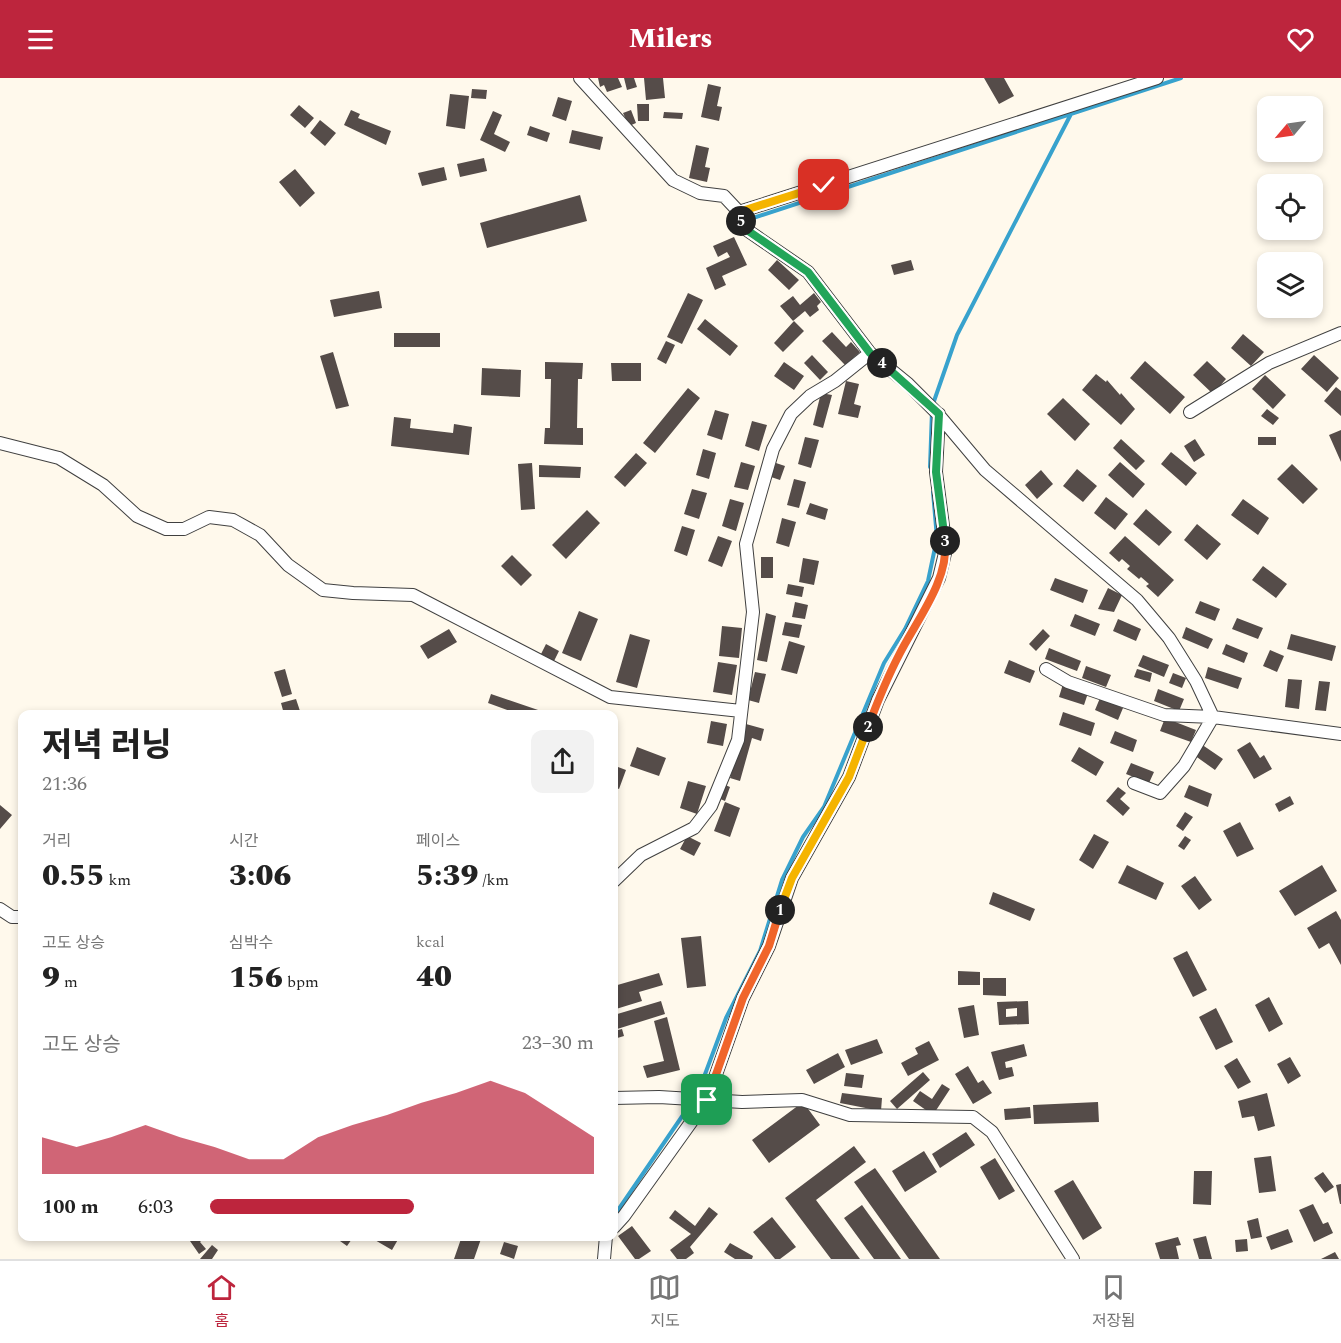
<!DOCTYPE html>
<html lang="ko">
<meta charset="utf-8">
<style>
body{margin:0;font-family:Spectral,"Noto Sans KR",serif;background:#f2f2f2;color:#222;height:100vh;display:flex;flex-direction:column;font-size:22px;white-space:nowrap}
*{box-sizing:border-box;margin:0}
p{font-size:20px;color:#767676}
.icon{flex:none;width:33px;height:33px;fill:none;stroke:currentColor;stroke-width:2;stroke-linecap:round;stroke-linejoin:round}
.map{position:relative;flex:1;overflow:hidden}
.sheet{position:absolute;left:18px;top:632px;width:600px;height:531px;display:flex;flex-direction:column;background:#fff;border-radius:12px;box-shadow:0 3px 9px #0003}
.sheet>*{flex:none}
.needle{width:39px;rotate:241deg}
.tools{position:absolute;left:1257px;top:18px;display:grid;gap:12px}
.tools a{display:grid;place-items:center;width:66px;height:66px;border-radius:12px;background:#fff;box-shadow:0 3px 9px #0003;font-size:30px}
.pin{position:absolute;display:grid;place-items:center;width:51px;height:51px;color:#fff;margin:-26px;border-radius:12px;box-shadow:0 3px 9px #0006}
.km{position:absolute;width:30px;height:30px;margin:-15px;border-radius:50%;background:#222;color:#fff;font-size:16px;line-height:30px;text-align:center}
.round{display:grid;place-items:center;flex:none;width:63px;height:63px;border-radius:12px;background:#f2f2f2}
.head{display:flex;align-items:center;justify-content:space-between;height:102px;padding:0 24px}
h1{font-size:33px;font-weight:800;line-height:45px}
.stats{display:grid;grid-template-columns:repeat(3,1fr);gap:9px;height:102px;padding:6px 24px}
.stats div{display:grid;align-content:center}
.stats b{font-size:30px;font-weight:800}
.stats small{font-size:16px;font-weight:400}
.stats p{font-size:16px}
.chart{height:168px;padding:12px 24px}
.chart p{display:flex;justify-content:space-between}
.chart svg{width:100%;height:108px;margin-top:6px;fill:#bd253d;opacity:.7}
ul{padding:0 24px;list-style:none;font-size:20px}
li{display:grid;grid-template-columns:96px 72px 1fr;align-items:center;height:45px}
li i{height:15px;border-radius:8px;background:#bd253d}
header{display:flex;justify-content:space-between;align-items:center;height:78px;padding:0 24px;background:#bd253d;color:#fff;font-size:27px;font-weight:800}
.tab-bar{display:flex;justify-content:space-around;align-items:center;height:84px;border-top:2px solid #e0e0e0;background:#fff;font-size:16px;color:#767676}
.tab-bar a{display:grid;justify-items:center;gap:3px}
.tab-bar .current{color:#bd253d}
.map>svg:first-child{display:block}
</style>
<header><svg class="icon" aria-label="menu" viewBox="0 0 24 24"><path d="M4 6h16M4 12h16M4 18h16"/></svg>Milers<svg class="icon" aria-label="heart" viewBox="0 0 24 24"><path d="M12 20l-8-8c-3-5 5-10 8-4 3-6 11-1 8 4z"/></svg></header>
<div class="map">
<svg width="1341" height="1181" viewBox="0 0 1341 1181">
<rect width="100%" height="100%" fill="#fff9ec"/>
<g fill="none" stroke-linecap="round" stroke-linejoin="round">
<path stroke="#38a2cd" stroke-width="4" d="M750,141l431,-141
M933,326l24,-69 114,-221
M930,389l2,-56
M614,1138l84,-123 28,-75 34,-67 22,-71 21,-43 21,-30 60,-144 21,-34 23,-48 9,-43 -4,-46"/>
</g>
<path fill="#554c49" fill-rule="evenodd" d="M598,0h20l4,9 -15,5 -3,-7 -4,2z
M624,0h10l3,9 -10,3z
M644,0h19l2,20 -19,2z
M984,0h20l10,18 -15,8z
M708,6l13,3 -4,19 5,1 -3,14 -18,-4z
M472,11l15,1 -1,9 -15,-1z
M450,16l19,2 -4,33 -19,-3z
M558,19l14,4 -6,20 -14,-5z
M637,26h12v17h-11z
M299,27l15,13 -9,10 -15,-13z
M351,32l9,4 -2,4 33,13 -5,14 -42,-20z
M631,32l5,13 -7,3 -6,-13z
M493,33l9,4 -8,19 16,8 -5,10 -25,-12z
M664,34l19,1 -1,6 -19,-1z
M320,42l16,13 -11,13 -15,-13z
M530,48l20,7 -3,9 -20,-7z
M572,52l31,7 -3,13 -31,-7z
M696,67l13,3 -4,19 5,1 -3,14 -18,-4z
M484,80l3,13 -27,6 -3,-13z
M444,89l3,13 -25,6 -4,-13z
M295,91l20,24 -15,14 -21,-25z
M580,117l7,26 -100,27 -7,-25z
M734,159l13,28 -25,11 4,9 -11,5 -9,-22 24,-11 -3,-5 -9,5 -5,-11z
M777,182l22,20 -10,10 -21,-20z
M911,182l3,10 -20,5 -3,-10z
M379,213l3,17 -48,9 -4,-17z
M688,215l15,7 -21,44 -15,-7z
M814,215l7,9 -4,4 2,4 -9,7 -5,-6 -12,10 -13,-15 13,-10 7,9z
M705,241l33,27 -8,10 -33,-27z
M794,243l10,10 -21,21 -9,-9z
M832,254l14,15 5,-5 9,10 -15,13 -23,-24z
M394,255h46v14h-46z
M1243,256l21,18 -13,14 -20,-18z
M666,263l9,4 -9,19 -9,-5z
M333,274l16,54 -13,3 -16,-53z
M812,277l16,17 -8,8 -16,-17z
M1314,277l25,23 -12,14 -26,-23z
M1145,283l40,36 -15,17 -40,-36z
M1207,283l19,18 -13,15 -20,-19z
M545,284l38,1 -1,16h-4l-1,49h6v17l-39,-1 1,-16h5l1,-49h-6z
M784,284l20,14 -10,14 -20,-14z
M611,285h30v18h-29z
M482,290l39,2 -1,27 -39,-2z
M1096,296l10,8 1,-2 13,15 1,-2 14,16 -14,16 -39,-35z
M1265,297l21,20 -13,14 -21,-20z
M846,303l13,3 -5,20 7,2 -3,12 -20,-4z
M1336,309l5,4v25l-17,-15z
M688,310l12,10 -45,55 -12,-10z
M821,315l11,2 -9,33 -10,-3z
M1063,320l27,26 -15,17 -28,-27z
M1267,331l12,9 -6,7 -12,-9z
M715,332l14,4 -7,26 -15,-5z
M394,339l17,2 -1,9 43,5 1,-9 18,3 -3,28 -78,-9z
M752,343l15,4 -8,26 -14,-5z
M1341,352v32l-12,-27z
M805,359l14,3 -8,28 -13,-4z
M1258,359h18v8h-18z
M1121,361l24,22 -9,9 -23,-22z
M1195,361l10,16 -11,7 -10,-16z
M703,371l13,4 -7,26 -13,-4z
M1171,374l26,21 -11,13 -25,-22z
M636,375l11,10 -22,24 -11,-10z
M741,384l14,4 -7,24 -14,-3z
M1120,384l25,22 -12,14 -25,-23z
M532,385l3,46 -14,1 -3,-46z
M776,385l9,3 -5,14 -9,-3z
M1292,386l26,25 -15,15 -26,-25z
M539,387l42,2 -1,11 -41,-1z
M1077,391l20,17 -14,16 -20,-16z
M1041,392l12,14 -16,15 -12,-14z
M794,401l12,3 -7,26 -12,-3z
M692,411l15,4 -8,26 -15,-5z
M1106,419l22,17 -13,16 -21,-17z
M730,421l14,4 -8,28 -14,-5z
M1243,421l26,19 -11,17 -27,-20z
M810,425l18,6 -3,11 -19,-6z
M1146,431l26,23 -13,14 -26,-22z
M587,432l13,13 -34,36 -14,-14z
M782,440l14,4 -7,25 -13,-4z
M1197,446l24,20 -14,16 -23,-20z
M682,448l13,4 -8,26 -13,-5z
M718,458l14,5 -10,26 -14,-6z
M1125,458l49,44 -16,17 -12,-11 3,-2 -8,-7 -2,2 -12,-10 3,-3 -8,-7 -3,3 -10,-9z
M512,477l20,20 -11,11 -20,-20z
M761,479h12v21h-12z
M803,480l16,3 -5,24 -15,-3z
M1263,488l24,18 -11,14 -24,-18z
M1055,500l33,12 -5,13 -33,-13z
M788,506l16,3 -2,10 -16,-3z
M1108,510l14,7 -8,17 -16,-3z
M1200,523l20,8 -5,12 -20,-8z
M795,524l13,3 -3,14 -13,-2z
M579,533l19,8 -17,42 -19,-8z
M766,535l10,3 -9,46 -10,-2z
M1075,536l25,10 -5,12 -25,-10z
M1237,540l26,10 -5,11 -26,-10z
M1118,541l23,10 -5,12 -23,-10z
M785,544l17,3 -3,13 -17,-3z
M722,548l20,2 -3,30 -20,-2z
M1186,549l27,12 -5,10 -26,-11z
M449,551l8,13 -29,17 -8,-13z
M1043,551l7,7 -14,15 -7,-7z
M630,556l20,6 -13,48 -21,-6z
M1291,556l45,12 -4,15 -45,-12z
M789,563l16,5 -8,28 -16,-4z
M546,566l13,7 -5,10 -13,-7z
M1226,566l22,9 -4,10 -22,-9z
M1049,570l32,13 -4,10 -32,-12z
M1270,572l14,6 -7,16 -14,-6z
M1143,577l26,10 -5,12 -26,-11z
M1009,582l26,11 -5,12 -26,-10z
M718,584l19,3 -5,30 -19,-3z
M1086,588l25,9 -5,12 -24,-9z
M1208,589l34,11 -4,11 -33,-11z
M285,591l7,25 -10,3 -8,-25z
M1137,591l15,4 -2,9 -16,-5z
M755,594l11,2 -7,29 -11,-3z
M1173,595l13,5 -4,10 -13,-5z
M1288,601l14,1 -3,29 -14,-2z
M1319,603l11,1 -4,29 -11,-1z
M1063,606l25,9 -4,12 -25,-8z
M1158,611l26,10 -5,12 -25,-10z
M491,616l50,17 -1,3h-22l-30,-11z
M1100,620l23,10 -5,12 -23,-10z
M296,621l5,15h-17l-3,-11z
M1063,634l32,11 -4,13 -32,-11z
M1165,640l31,12 -5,12 -31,-11z
M711,643l16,3 -4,22 -16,-3z
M746,646l18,5 -3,12 -9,-3 -12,43 -10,-3z
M1115,653l22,9 -4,12 -23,-9z
M1250,664l10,16 4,-3 8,14 -18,10 -17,-29z
M1201,666l22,15 -8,11 -21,-15z
M637,669l29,11 -7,18 -29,-10z
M1079,669l25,15 -8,14 -25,-15z
M1131,685l23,9 -5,11 -23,-9z
M618,689l8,3 -7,19 -5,-2z
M688,703l18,5 -9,28 -17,-6z
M723,706l7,3 -5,14 -7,-3z
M1189,707l23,9 -4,13 -24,-10z
M1118,709l8,6 -6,6 10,9 -7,8 -17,-15z
M1290,718l4,8 -15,8 -4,-8z
M725,724l15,6 -10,29 -16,-6z
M0,727l12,10 -12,14z
M1185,734l8,5 -10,14 -7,-5z
M1240,744l14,27 -17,8 -14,-26z
M1094,756l15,8 -16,27 -14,-9z
M687,758l14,7 -7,13 -14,-7z
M1185,758l6,4 -7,10 -6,-4z
M1127,787l37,18 -8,17 -38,-17z
M1322,787l15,26 -42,25 -16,-25z
M1195,798l17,24 -13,10 -18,-24z
M993,814l42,17 -5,12 -41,-17z
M1336,833l5,9v45l-12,-22 -10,6 -12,-21z
M701,858l5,50 -19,2 -6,-50z
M1187,873l20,39 -14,7 -20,-39z
M958,893l22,1v13h-22z
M659,895l4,12 -24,7 3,9 -26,8 -2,-23z
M983,900h23v18l-23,-1z
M1269,919l14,27 -14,8 -14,-27z
M661,923l4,13 -51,16v-15z
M1028,923l1,23 -30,1 -2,-23zM1017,930v8l-11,1v-8z
M974,927l5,30 -15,3 -6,-30z
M1216,930l17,34 -17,8 -17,-33z
M667,939l13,53 -33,8 -4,-12 21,-5 -10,-40z
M622,951l2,7 -10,3v-8z
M877,961l6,14 -32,12 -6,-15z
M929,963l10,19 -31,16 -7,-13 17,-9 -3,-6z
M1024,966l3,12 -22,6 1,6 6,-1 2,9 -15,4 -8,-28z
M838,975l7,14 -31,17 -8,-14z
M1290,979l11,19 -13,8 -11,-20z
M1237,980l14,24 -13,7 -14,-23z
M968,988l10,17 5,-3 9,13 -19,11 -18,-30z
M923,994l7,8 -33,29 -7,-8z
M846,995l18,2 -2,13 -18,-2z
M942,1006l8,5 -17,26 -20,-14 7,-10 12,8z
M842,1015l40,5 -1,13 -41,-8z
M1267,1015l8,33 -17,5 -4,-15 -12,2 -4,-17z
M803,1024l17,23 -51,38 -17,-23z
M1098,1024l1,20 -65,2 -1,-19z
M1030,1029l1,11 -26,2 -1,-11z
M966,1054l9,13 -35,23 -8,-14z
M854,1068l12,16 -50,38 44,59h-29l-46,-61z
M924,1073l13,21 -32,20 -13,-21z
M1271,1078l5,35 -17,2 -5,-35z
M995,1080l20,33 -16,9 -19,-33z
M875,1090l65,91h-31l-55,-77z
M1194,1093h18l-1,34 -18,-1z
M1323,1094l11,15 -9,6 -11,-15z
M1073,1102l29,48 -19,12 -29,-49z
M1341,1106v20h-1l-4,-19z
M1313,1126l10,20 5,-2 5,11 -19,9 -15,-32z
M862,1127l39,54h-27l-30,-41z
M709,1129l9,7 -28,33 4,6 -8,6h-9l-7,-9 21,-16 -22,-16 6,-8 20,16z
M772,1139l24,30 -16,12h-5l-22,-27z
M1258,1140l4,19 -11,2 -4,-18z
M632,1148l19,25 -12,8h-4l-17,-23z
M1288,1151l5,13 -22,8 -5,-13z
M195,1158l9,2 -4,4 6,7 -7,5 -9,-13z
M333,1158h21l-7,10z
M368,1158h32l-8,14z
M462,1158h20l-8,23h-20z
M1206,1158l6,23h-13l-6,-20z
M1178,1159l3,8 -5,1 3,13h-19l-5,-16z
M1247,1161l1,12 -12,1 -1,-12z
M504,1164l14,4 -4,13 -14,-5z
M730,1165l23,13 -1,3h-17l-11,-7z
M212,1167l6,5 -6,9h-12z
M1335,1174l4,7h-18z"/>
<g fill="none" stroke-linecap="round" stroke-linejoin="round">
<g stroke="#404040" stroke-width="14">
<path id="minor" d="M580,0l93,102 27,13 24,3 15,16 5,16 64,44 62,81 38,31 29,29 48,57 152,130 32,38 27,43 17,36 128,17
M739,134l418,-134
M1190,334l79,-49 72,-30
M0,365l59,15 44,27 34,31 29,13h18l25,-12 24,3 27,15 28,30 35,25 30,3 60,2 197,102 131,14
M1046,591l22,13 96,33 49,2 -29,49 -24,27 -26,-10
M614,803l27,-26 53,-27 17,-22 27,-66 15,-128 -7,-68 27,-95 18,-35 19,-18 25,-15 35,-28
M0,831l12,8h10
M614,1020l45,-1 83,5 60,-2 48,15 123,2 19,15 81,127
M614,1149l10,-11 83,-116 36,-102 26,-52 23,-68 57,-101 29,-77 61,-122 7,-29 -10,-77 3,-58
M604,1181l2,-23"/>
</g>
<use href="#minor" stroke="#fff" stroke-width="12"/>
</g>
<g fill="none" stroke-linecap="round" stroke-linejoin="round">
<g stroke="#fff" stroke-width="12">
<path id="split-1" d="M707,1022l36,-102 26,-52 11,-36"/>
</g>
<g stroke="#fff" stroke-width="12">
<path id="split-2" d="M780,832l12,-32 57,-101 19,-50"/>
</g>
<g stroke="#fff" stroke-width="12">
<path id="split-3" d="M868,649c9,-24 19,-49 31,-72 17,-34 50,-74 46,-114"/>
</g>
<g stroke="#fff" stroke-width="12">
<path id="split-4" d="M882,285l57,51 -3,58 9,69"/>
</g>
<g stroke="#fff" stroke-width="12">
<path id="split-5" d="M741,143l3,7 64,44 62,81 12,10"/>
</g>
<g stroke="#fff" stroke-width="12">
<path id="split-6" d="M741,143l-2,-9 85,-27"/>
</g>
<use href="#split-1" stroke="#f0652b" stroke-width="8"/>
<use href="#split-2" stroke="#f5b400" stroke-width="8"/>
<use href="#split-3" stroke="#f0652b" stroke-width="8"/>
<use href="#split-4" stroke="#22a559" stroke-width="8"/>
<use href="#split-5" stroke="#22a559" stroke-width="8"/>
<use href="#split-6" stroke="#f5b400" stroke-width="8"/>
</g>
</svg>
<div class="tools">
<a><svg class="needle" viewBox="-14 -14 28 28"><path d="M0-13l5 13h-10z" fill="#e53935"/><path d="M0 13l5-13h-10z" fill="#767676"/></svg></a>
<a><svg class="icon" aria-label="locate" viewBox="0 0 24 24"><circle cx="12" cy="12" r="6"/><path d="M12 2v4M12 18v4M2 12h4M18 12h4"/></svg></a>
<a><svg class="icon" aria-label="layers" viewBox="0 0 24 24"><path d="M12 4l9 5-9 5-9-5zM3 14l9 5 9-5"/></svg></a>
</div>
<div class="pin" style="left:707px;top:1022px;background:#1e9e55"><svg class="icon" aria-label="arrive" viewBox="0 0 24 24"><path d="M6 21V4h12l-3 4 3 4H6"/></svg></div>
<div class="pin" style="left:824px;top:107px;background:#d93025"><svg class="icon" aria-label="check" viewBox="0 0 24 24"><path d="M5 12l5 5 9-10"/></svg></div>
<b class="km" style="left:780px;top:832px">1</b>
<b class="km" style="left:868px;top:649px">2</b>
<b class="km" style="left:945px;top:463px">3</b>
<b class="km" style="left:882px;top:285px">4</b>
<b class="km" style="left:741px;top:143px">5</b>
<section class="sheet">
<div class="head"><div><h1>저녁 러닝</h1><p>21:36</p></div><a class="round"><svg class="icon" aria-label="share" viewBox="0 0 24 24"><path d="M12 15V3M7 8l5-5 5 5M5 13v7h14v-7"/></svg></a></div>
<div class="stats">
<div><p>거리</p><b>0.55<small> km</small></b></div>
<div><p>시간</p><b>3:06</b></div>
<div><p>페이스</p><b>5:39<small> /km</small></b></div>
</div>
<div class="stats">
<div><p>고도 상승</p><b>9<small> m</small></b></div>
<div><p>심박수</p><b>156<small> bpm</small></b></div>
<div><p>kcal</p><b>40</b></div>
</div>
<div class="chart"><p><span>고도 상승</span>23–30 m</p>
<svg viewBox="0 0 160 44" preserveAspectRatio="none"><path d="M0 44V29L10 33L20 29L30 24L40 29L50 33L60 38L70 38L80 29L90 24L100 20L110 15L120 11L130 6L140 11L150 20L160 29V44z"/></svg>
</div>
<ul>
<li><b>100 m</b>6:03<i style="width:53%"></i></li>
</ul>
</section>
</div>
<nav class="tab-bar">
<a class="current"><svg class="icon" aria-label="home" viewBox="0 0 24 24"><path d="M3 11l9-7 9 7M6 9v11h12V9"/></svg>홈</a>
<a><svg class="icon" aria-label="map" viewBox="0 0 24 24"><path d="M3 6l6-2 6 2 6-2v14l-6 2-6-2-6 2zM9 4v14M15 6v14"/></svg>지도</a>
<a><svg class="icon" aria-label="saved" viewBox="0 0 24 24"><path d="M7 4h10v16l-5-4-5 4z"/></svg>저장됨</a>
</nav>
